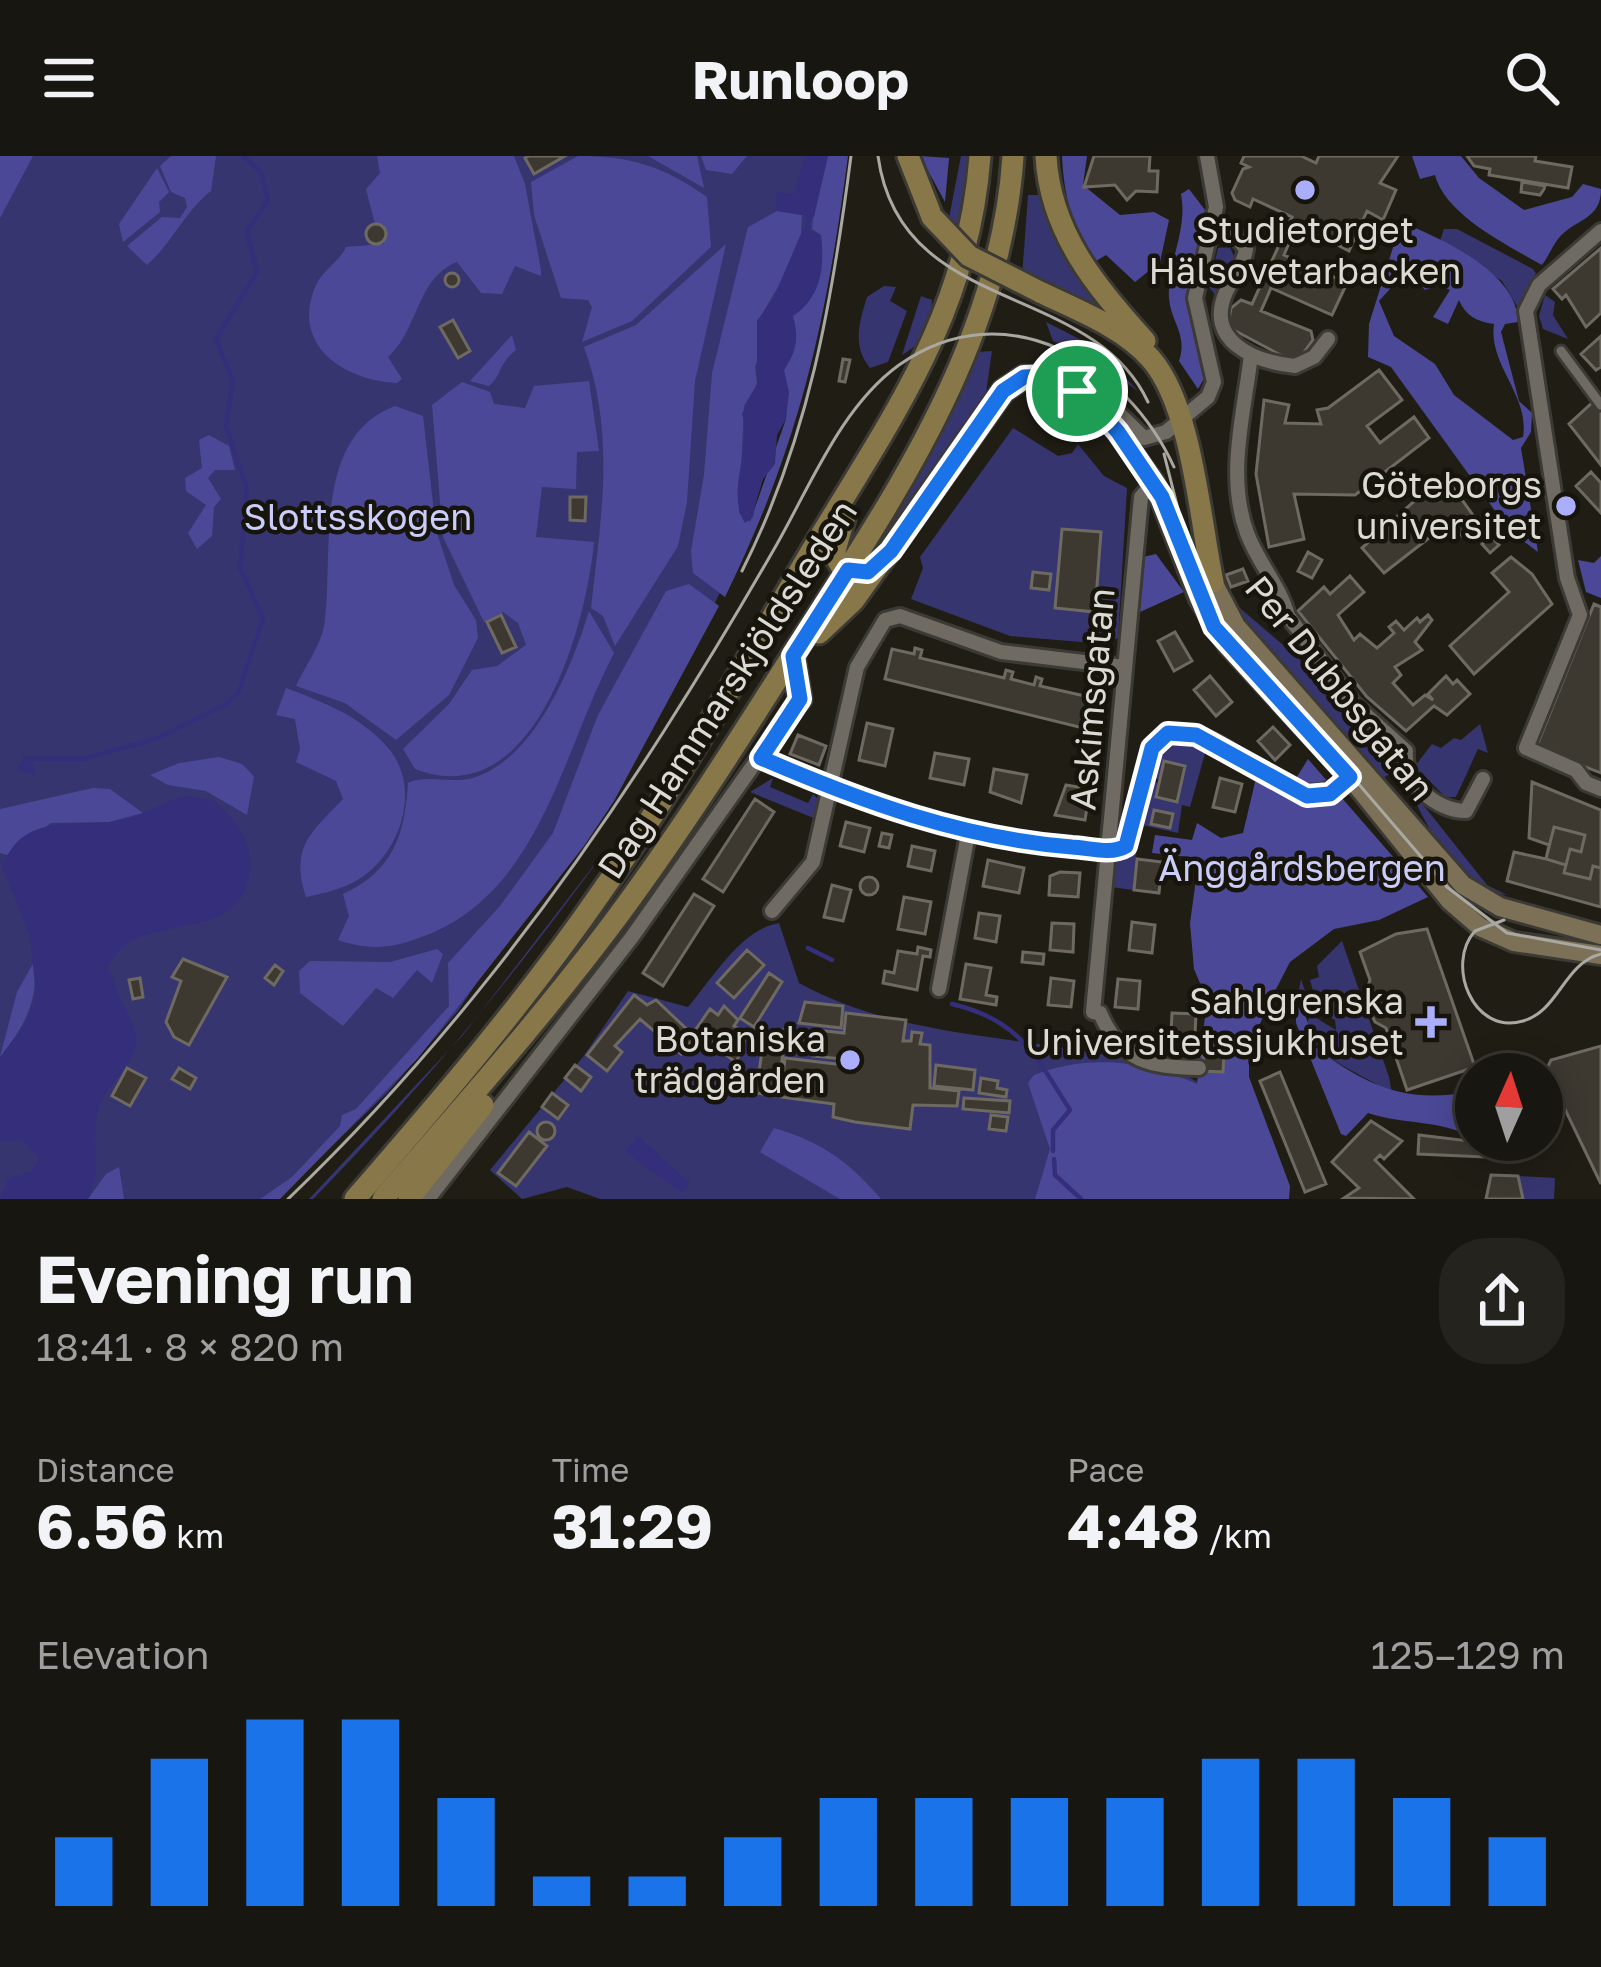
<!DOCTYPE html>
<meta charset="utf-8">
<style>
body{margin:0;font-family:"Golos Text",sans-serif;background:#25231e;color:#f1f3f6;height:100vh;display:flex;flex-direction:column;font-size:45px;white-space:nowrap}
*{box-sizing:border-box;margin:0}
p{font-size:39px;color:#9f9f9f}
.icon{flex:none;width:66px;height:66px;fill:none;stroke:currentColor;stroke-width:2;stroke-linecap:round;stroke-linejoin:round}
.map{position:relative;height:1043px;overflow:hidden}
.details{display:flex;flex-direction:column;background:#181610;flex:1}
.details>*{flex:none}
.needle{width:78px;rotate:3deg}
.fabs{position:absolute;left:1455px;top:897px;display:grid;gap:24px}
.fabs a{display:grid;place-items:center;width:108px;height:108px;border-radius:50%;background:#181610;box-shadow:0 6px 30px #0003,0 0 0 3px #363530;font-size:60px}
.pin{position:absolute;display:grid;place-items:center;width:102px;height:102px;color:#fff;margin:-51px;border:6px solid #fff;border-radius:50%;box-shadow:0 3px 12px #0007}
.round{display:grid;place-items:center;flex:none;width:126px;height:126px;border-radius:48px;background:#25231e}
.head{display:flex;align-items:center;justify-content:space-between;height:204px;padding:0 36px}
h1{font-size:66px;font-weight:700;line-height:90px}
.metrics{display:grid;grid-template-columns:repeat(3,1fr);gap:18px;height:204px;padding:12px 36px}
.metrics div{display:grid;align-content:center}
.metrics b{font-size:60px;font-weight:700}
.metrics small{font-size:33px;font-weight:400}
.metrics p{font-size:33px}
.chart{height:336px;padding:24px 36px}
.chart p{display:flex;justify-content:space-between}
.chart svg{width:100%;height:216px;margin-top:12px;stroke:#1a73e8;stroke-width:6}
header{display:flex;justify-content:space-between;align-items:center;height:156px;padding:0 36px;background:#181610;font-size:54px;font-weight:700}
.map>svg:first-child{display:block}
</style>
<header><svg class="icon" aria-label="menu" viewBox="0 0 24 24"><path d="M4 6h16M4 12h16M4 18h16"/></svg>Runloop<svg class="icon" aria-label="search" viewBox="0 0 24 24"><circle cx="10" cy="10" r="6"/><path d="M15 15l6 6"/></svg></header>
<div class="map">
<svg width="1601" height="1043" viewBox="0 0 1601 1043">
<rect width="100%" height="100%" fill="#201d15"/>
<path fill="#363570" d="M0,0h843l-14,102 -84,281 -63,134 -224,338 -70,81 -111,107h-277z
M961,0h9l-14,83 -9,-11z
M1028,39h15l12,40 49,76 -82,-34z
M1444,73h13l76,40 3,4 -18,35 -16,-27 -62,-40z
M1230,91l6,14 -20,35 -7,-9 9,-39z
M884,130l12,1 -6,14 17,10 -19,51 -18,6c-18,-22 -11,-45 -3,-71z
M1545,139l10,7 -2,13 15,24 -25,-10 -4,-13z
M921,140l11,4c-2,29 -6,41 -30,55z
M1046,166l53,27 39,42 -46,-32 -39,-18z
M992,195l-7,49 -108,154 -12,4 111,-206z
M1013,272l45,28 14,-3 6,-9 26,32 23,12 -9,150 -13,6 -95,-8 -99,-37 12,-31 -3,-11z
M1227,441l69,59 101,101v13l-16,9 -138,-156z
M1480,568l8,29 -10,-4 -22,48h-11l-30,-31 17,-22 9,4 13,-10 7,2z
M1178,584l28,10 -16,57 -8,-2 -4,28 -36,-8 10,-44 6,2 -2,15 21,4 8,-36 -21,-5 -5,18 -6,-1 8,-29z
M773,622l-3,9 38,16 5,-9 6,6 -3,19 -66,-27z
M1409,631l78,98 20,10c-46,-7 -82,-68 -98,-108z
M607,692c-90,125 -186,241 -294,351h-4l154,-164z
M1136,696l-3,38 -22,-3 2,-23z
M779,767l20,60c116,64 255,49 379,90 24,8 49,29 71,43l-83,83h-566l-33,-12 -45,12 -32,-29 93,-113 45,-66 60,16c24,-28 53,-78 91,-84z
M1342,785l47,136 3,17c-32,-23 -71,-30 -87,-69l5,-8 -12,-23 3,-15 12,37 23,14 -1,-10 -17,-10 -8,-30 9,-3 -2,-11z
M1518,1020l37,2 -1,21h-31z"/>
<path fill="#4b4997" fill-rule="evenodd" d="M0,0h33l-33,62z
M171,0h45l-5,35c-26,20 -38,51 -64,74l-20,-19 35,-29 18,1 7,-11 -2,-9 -14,-6 -11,-26z
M377,0h137l11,28 16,86v6l-26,-10 -13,28 -21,-1 -24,-31c-41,16 -38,68 -69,95l14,22 -5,4c-50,-2 -108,-36 -81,-98 7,-15 23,-23 30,-38l38,-3v-19l-9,-1 -9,-35 14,-16z
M578,0c53,0 85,10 129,41l4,50 -79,74 -50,21 10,-35 -4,-7 -27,-2 -27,-83 -3,-33z
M648,0h49l7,32z
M701,0h46l-15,18 -26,-4z
M828,0h20c-22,167 -48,288 -123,441l-32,-24 -2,-22 13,-76 8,-102 36,-146 29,-16 25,4 -1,20 -15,38 -28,48 3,32 -6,13 2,18 -13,22 -5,107 11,9 36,-103 -2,-49 9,-54 28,-81 -9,-6 4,-38z
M920,0l29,2 -4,44z
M1062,0h25l-4,29 37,30 34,-3 15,8 -9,42 -25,20 -29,-27 -10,6c-24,-35 -32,-63 -34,-105z
M1412,0h49l18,22 45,32 48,-13 11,-13 18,5c0,32 -26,29 -43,50 -6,8 -10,18 -16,26 -33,-19 -97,-50 -107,-90l-15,4z
M157,12l12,24 -10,10 1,10 -37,30 -4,-18z
M1189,33l16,21 -16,89 17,76 -8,14 -19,-28c9,-27 -8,-38 -10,-63 -2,-36 19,-67 12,-104z
M1401,66c39,16 117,50 117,100l-13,2 -4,8 18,69 13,12 -1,19 -10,16 17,104 -29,-22 -118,-163 -23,-10 1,-33zM1407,114l18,20 15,-5 10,5 -17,27 15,7 11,-24c6,15 18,22 35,24 -6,41 36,72 29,113l-10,3 -59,-45 -19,-31 -41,-28 -15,-35z
M726,88l-31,137 -8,121 -9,44 -63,100 -12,-30 -12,-8c10,-90 25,-174 -7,-261l52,-22z
M512,179l4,15c-18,14 -15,27 -27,36l-19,-5z
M589,225l10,70 -22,1 -1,37 -34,-2 -6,50 58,5c-8,85 -59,273 -179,227l-12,-20 46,-45 23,-34 25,-4 29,-21 -8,-22 -15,-11 -19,10 -41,-85 -11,-132 30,-23 28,10 4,12 31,4 9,-22z
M395,250l28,10 13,114 18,55 22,35 2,18 -29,57 -53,45 -51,-37 -49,-17c8,-18 25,-41 28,-60 11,-69 -14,-188 71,-220z
M209,279l20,11 6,24h-20l-7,8 13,21 -7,8 -2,29 -15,13 -9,-16 18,-28 -20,-14 -1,-13 17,-10 -3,-28z
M1156,398l28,38 -44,20 3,-55z
M1601,400v42l-15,-6 -8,-32 16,3z
M689,428l30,22 -105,195 -30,45 -166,212 -138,141h-20l32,-22 48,-51 2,-11 14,-6 93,-103 -1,-43 52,-57 53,-73 45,-118 68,-124z
M589,455l25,42c-53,101 -74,243 -195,285 -30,11 -51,12 -81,2l11,-24 -6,-22c50,-23 62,-59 65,-111 18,-9 43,1 65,-5 62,-19 99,-111 116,-167z
M286,532c39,15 75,28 103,61 33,40 11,105 -30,130 -16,10 -34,14 -53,18 -16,-49 4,-64 37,-98l-7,-18 -40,-19 4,-13 -5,-30 -19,-4z
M219,601l23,7 12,12 -7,39 -41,-24 -38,-6 -18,-10 29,-12z
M1308,603l120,138 -49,23 -45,9 -44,33 -17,33 -24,53v29l41,109 -1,13h-254l15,-50 -22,-66 6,-8c52,-21 112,-15 163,9l10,-84 -13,-31 -4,-46 9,-65 -47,-5 3,-18 37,5 5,-17 24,15 22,-5 14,-59 33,14z
M93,632l17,1 33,24 -34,9 -58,1 -44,32 -7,-2v-44z
M437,793l6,5 -11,29 -15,-13 -24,28 -17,-10 -33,38 -43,-33 -1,-22 11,-10 80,1z
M34,806c5,39 -10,65 -34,95l17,-65z
M1296,850l8,5 11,36c50,38 91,57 153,45l-2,-17 26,-8 15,7h-31v64c-43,-20 -67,-12 -108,-25l-22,23 -5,-2 -45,-111z
M774,972c48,14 74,33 107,71h-41l-80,-47z
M119,1011l5,32h-36l18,-25z"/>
<path fill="#352f7b" d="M805,0h23l-14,61 -37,-6 -1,-19 18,2z
M803,73l18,6c4,33 0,62 -28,81 6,23 4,34 -9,54l5,22 -3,27 -9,16 -2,29 -15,19 -7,34 -8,6c-20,-31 8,-75 -3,-109l15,-30v-63l16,-22z
M185,640l28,4c22,19 41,41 37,72 -10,80 -121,32 -143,99l6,3c1,25 25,45 23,69 -3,24 -30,42 -37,65 -10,30 5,64 -11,91h-88l9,-21 23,-7 7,-14 -17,-17 -22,1v-84l23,-30 13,-31 -6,-59 -30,-76 5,1c19,-51 75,-33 117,-42 22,-5 41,-18 63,-24z
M638,980l52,47 -8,10 -57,-41z"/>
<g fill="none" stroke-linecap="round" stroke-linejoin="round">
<path stroke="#352f7b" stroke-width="4.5" d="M808,72l1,-12
M26,611l5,-4 1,9 -12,-3 5,-10h58l75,-21 67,-33 13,-12 25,-75 -23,-50 7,-80 -21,-62 7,-45 -17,-42 41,-67 -10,-41 21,-31 -7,-28 -18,-16
M808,792l24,12
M952,848c68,16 83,51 118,106l-17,20v21
M1054,1003l1,16 26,24"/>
</g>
<path fill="#3d3931" stroke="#6e6a61" stroke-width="3" d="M529,0h36l-31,18 -9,-16z
M1094,0h56l-1,15h9l-1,21 -21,-1 -9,9 -12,-15 -31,2z
M1244,0h57l15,7 3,-7h79l-18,27 16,7 -13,30 -16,-9 -18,40 -52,-27 -13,31 63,28 -15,32 -61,-27 -10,23 50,20 2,9 -14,19 -9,1 -62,-33 3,-19 10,-8 11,4 40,-87 -39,-18 -3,8 -15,-7 -3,-7 11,-24 6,-2 -8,-4z
M1467,0h69l-1,5 37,6 -4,21 -79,-13 1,-6 -16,-3z
M1522,26l23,4 -1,3 -4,6 -19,-3z
M366 78a10 10 0 1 1 20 0a10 10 0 1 1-20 0Z
M1601,92v65l-15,14 -20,-32 -4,4 -9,-10z
M445 124a7 7 0 1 1 14 0a7 7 0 1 1-14 0Z
M453,164l17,31 -12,7 -18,-31z
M1601,180v31l-5,3 -15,-16z
M843,203l7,1 -5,22 -6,-1z
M1379,214l23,30 -35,26 13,17 34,-26 15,21 -74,57 -61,-1 10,45 -35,8 -13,-73 8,-74 25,5 -4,18 36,1 -4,-14 11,-2z
M1593,246l8,9v54l-32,-41z
M1591,316l10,11v30l-25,-27z
M1439,323l9,10 4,-3 26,36 -16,14 -16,-18 -15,13 3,3 -50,39 -22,-25z
M570,341h16l-1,24 -15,-1z
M1062,373l39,3 -6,80 -40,-4z
M1491,380l8,9 -9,8 -8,-9z
M1308,396l14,8 -10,18 -14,-7z
M1511,401l21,17 20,30 -78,70 -24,-28 59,-54 -17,-19z
M1243,413l5,12 -17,6 -5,-12z
M1033,416l18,2 -2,16 -18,-2z
M1350,420l14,16 -26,23 16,25 6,-6 17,14 17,-15 -5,-6 7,-6 8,9 13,-12 3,4 8,-7 4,5 -17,22 7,8 -27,17 6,8 -8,8 20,22 12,-10 8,5 -5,-6 18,-18 7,8 4,-4 13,14 -23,21 -13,-9 -28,25 -39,-34 -69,-86 26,-24 6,7z
M1594,448l7,3v166l-65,-25z
M501,459l15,32 -14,6 -15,-31z
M1175,476l17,29 -18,10 -16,-30z
M915,492l7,2 -2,8 84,20 2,-8 7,2 -2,7 23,6 2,-8 6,2 -2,7 58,13 -7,31 -206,-51 7,-30 22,5z
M1210,520l22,26 -16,14 -22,-26z
M867,567l26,6 -8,37 -26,-6z
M1273,571l17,18 -15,15 -17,-19z
M798,579l28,11 -7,19 -29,-11z
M935,597l34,6 -5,26 -34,-7z
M1164,605l21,5 -8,36 -21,-5z
M994,613l33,6 -6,28 -31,-11z
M1220,622l22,6 -7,28 -22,-5z
M1532,626l69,28v58l-8,-2 -3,13 -26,-6 2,-8 -20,-6 3,-14 -20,-7z
M1066,629l24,4 -5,31 -30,-5z
M755,643l19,13 -51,80 -20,-13z
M1154,654l19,4 -3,14 -19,-4z
M846,666l24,6 -6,24 -24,-6z
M1554,671l31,8 -4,17 -11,-3 -6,24 26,6 3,-13 8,2v39l-94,-26 7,-29 32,7z
M882,677l10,2 -3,13 -10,-2z
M912,690l23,5 -4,20 -23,-5z
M1137,703l25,3 -3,31 -25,-3z
M988,704l36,8 -5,25 -36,-7z
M1060,716l20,1 -2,24 -29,-2 1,-19z
M860 730a9 9 0 1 1 18 0a9 9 0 1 1-18 0Z
M832,729l19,5 -8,31 -19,-4z
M694,738l20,12 -51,80 -20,-13z
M904,741l27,5 -6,32 -27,-5z
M979,757l21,3 -4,26 -21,-4z
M1132,766l23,3 -3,28 -23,-3z
M1052,767l22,1 -1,28 -23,-2z
M1427,773l48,138 -68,23 -21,-62 -11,-6 -11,-23 6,-19 -10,-28 36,-18z
M918,791l13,3 -1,7 -7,-1 -6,34 -34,-7 2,-12 9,2 4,-22 19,3z
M747,794l17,15 -30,33 -17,-15z
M1023,796l21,2 -1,10 -21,-2z
M183,803l44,18 -38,68 -15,-8 -8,-15 15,-41 -9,-4z
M966,808l25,4 -5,27 11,2 -1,8 -36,-6z
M275,809l8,6 -9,14 -9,-7z
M769,817l13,9 -28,45 -14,-9z
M140,822l3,19 -10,2 -4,-19z
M1051,822l23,3 -3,26 -23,-2z
M1118,823l22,2 -2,28 -23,-2z
M634,839l13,10 9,-5 39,37 -14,17 -41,-35 -25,27 7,6 -15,19 -20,-16z
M805,846l38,4 -2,22 -42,-5z
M724,850l14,14 -4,6 13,8 -11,29 -40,-34 14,-20 8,6z
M846,857l60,7 -3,21h8l1,-9 10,1 -2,11 10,1v43l29,3 -2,15 -44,-1 -3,24 -55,-7 -22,-5 1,-13 -53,-7 4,-39 68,8v-6l-40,-4 3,-26 28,3z
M1172,857l24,1 -2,41 -24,-1z
M775,873l32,4 -1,14 -33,-4z
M1601,890v138l-55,-114 5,-10z
M762,895l21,2 -6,43 -21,-3z
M1204,896l20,2 -1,18 -20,-1z
M575,909l16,12 -10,14 -16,-13z
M936,909l39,5 -2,20 -39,-4z
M127,912l19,10 -16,28 -18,-10z
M179,912l17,10 -6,11 -18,-10z
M1280,916l46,112 -21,8 -45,-111z
M981,922l17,3 -1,7 10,2 -1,7 -27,-4z
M552,937l16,12 -10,14 -16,-12z
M964,942l46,3 -1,12 -46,-4z
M991,959l17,2 -2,14 -17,-2z
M1371,965l31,20 -18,18 -4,-4 -5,5 39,39 -70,-1 15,-10 -27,-26z
M537 975a9 9 0 1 1 18 0a9 9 0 1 1-18 0Z
M529,976l18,14 -31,40 -18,-13z
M1419,979l67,8 -1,14 -67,-3z
M1491,1019l27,1 5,23h-37z"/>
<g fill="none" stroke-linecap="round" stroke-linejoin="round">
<g stroke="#3c3a35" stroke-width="15">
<path id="pedestrian" d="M1561,195l40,54"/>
</g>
<g stroke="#3c3a35" stroke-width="20">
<path id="minor" d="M1213,70l22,9 11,14c-2,16 -13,28 -20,43 -22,49 29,70 69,74l19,-9 14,-18
M1601,75l-62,54 -13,26 41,267 13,37 -54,133 50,22 10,13 15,6
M1251,199c-7,59 -25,121 -4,178 11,30 33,53 41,83l66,88 52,47c-3,31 30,60 60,60l17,-32
M1077,235l22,3 45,44 22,-6 42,-35 6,-15 -19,-84 21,-91 -9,-51
M1154,326l-13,15 -48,515 7,1c21,49 49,54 99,55
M761,602c103,43 199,79 311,89 18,1 39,7 54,-1l26,-98 16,-15c68,-12 120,100 182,44
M772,755l41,-49 44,-195 28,-47 15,-4 101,36 124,15
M939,833l29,-155
M428,1043l204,-262 168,-238"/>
</g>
<g stroke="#3c3a35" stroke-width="24">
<path id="secondary" d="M1058,224l43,30 53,72 45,117 28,45 123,133 100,124 30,26 34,15 87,13
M1213,426l23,44 227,259 37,22 101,28"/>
</g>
<g stroke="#3c3a35" stroke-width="27">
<path id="primary" d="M908,0l24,61
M1046,0c4,76 50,131 99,185
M1040,136c37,18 83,35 111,67 41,47 49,161 62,223
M844,363l-10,35 7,12 18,7
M819,477l35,-33 149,-209 21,-14 34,3
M793,500l7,43
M355,1043c85,-98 171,-198 245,-305 75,-107 139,-221 206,-334 80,-135 162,-241 174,-404
M383,1043c81,-94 164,-187 238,-287 61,-83 116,-169 171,-256 99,-154 209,-312 221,-500
M409,1043l74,-94"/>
</g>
<use href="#pedestrian" stroke="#6f6b62" stroke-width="9"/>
<use href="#minor" stroke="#6f6b62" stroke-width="14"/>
<use href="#secondary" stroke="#7c7156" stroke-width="18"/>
<use href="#primary" stroke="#887749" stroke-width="21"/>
<path stroke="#aaa8a2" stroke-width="3" d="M878,0c22,161 213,124 270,246
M1164,298l26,102 28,64 229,267 60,46 94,17
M742,415c67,-133 90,-269 109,-415
M1504,764l-29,11c-30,33 -2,105 48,90 36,-10 41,-58 78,-67
M288,1043c146,-140 267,-297 376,-468 39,-61 77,-124 113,-187 34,-60 65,-138 122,-179 107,-76 228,-1 275,102"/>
<g stroke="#3c3a35" stroke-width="27" stroke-linecap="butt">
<path id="primary-bridge" d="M932,61l37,39 71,36"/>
</g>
<use href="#primary-bridge" stroke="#887749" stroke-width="21"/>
</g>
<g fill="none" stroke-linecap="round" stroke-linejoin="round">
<g stroke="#fff" stroke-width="24">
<path id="route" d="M1048,220l40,22 30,34 44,65 52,130 136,150 -20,17 -23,2 -111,-61 -28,-2 -16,15 -26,98c-15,9 -36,2 -54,1 -111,-9 -209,-45 -311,-89l39,-59 -7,-43 55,-86 20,2 23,-21 112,-160 21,-14z"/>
</g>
<use href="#route" stroke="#1a73e8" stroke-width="15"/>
</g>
<g fill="#abaffb" stroke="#17140c" stroke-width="4.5">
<circle cx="1305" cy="34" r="12"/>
<circle cx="1566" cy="350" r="12"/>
<path d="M1425 848h12v12h12v12h-12v12h-12v-12h-12v-12h12z"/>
<circle cx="850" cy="904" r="12"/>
</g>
<g text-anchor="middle" stroke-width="9" stroke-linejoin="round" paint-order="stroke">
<g font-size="36" fill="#dcdad5" stroke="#17140c" text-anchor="end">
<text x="1305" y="87" text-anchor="middle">Studietorget<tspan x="1305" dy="41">Hälsovetarbacken</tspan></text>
<text x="1542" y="342">Göteborgs<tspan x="1542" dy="41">universitet</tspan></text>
<text x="1404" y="858">Sahlgrenska<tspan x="1404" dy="41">Universitetssjukhuset</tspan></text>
<text x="826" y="896">Botaniska<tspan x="826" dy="41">trädgården</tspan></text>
</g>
<g font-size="36" fill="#cacdfa" stroke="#17140c">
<text x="358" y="374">Slottsskogen</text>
<text x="1302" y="725">Änggårdsbergen</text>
</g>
<g font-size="36" fill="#dcdad5" stroke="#17140c">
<text transform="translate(1340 532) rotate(51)" y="13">Per Dubbsgatan</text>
<text transform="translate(727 533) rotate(-57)" y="13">Dag Hammarskjöldsleden</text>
<text transform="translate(1092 543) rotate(-85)" y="13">Askimsgatan</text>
</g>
</g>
</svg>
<div class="fabs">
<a><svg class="needle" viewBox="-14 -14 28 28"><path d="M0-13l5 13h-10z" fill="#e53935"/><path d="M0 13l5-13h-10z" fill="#9f9f9f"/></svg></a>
</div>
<div class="pin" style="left:1077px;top:235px;background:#1e9e55"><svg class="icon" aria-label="arrive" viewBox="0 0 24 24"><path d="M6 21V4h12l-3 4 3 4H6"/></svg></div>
</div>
<section class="details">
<div class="head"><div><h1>Evening run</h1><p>18:41 · 8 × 820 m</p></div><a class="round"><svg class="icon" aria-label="share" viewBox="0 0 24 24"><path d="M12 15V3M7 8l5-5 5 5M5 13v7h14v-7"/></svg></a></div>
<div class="metrics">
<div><p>Distance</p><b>6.56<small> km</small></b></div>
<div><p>Time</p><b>31:29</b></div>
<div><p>Pace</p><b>4:48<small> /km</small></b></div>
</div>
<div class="chart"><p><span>Elevation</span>125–129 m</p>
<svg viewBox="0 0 160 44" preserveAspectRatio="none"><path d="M5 44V30M15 44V14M25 44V6M35 44V6M45 44V22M55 44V38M65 44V38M75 44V30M85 44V22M95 44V22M105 44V22M115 44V22M125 44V14M135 44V14M145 44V22M155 44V30"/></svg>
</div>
</section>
